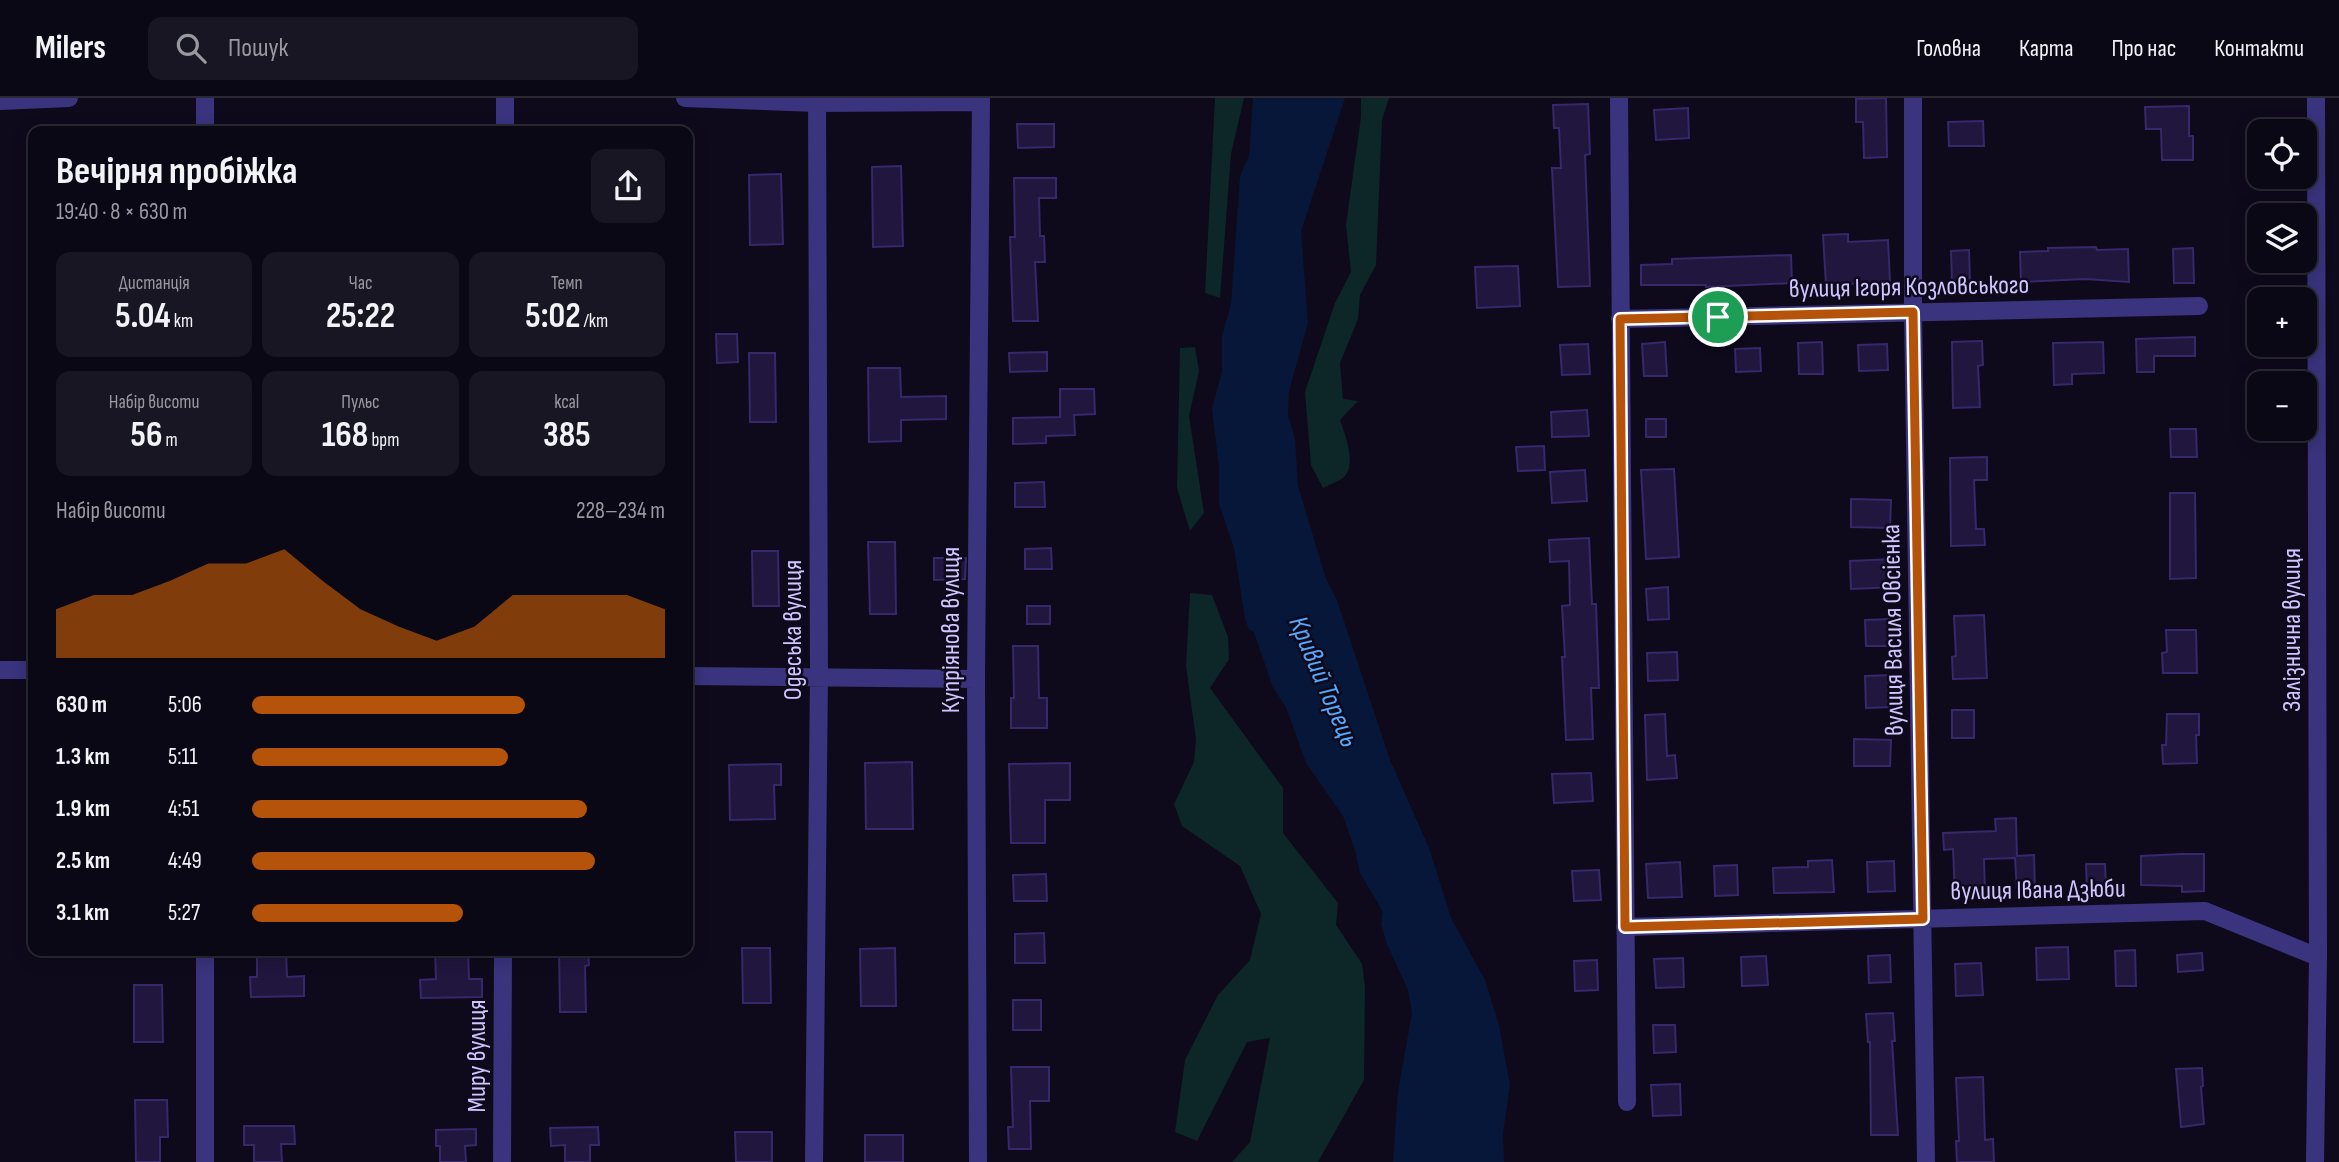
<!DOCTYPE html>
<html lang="uk">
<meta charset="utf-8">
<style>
body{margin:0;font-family:"Sofia Sans Condensed",sans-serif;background:#181622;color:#f1f3f6;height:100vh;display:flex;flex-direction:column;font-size:26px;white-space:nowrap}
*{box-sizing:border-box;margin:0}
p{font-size:23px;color:#999aa0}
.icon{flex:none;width:38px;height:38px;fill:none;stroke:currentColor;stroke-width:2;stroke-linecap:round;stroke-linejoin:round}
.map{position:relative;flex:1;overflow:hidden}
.sheet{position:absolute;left:28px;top:28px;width:665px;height:830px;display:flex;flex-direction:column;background:#0a0815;border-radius:14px;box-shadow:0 4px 18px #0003,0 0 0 2px #2a2934}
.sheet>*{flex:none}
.fabs{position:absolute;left:2247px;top:21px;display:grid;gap:14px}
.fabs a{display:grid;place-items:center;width:70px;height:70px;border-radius:14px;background:#0a0815;box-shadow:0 4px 18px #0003,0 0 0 2px #2a2934;font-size:35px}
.pin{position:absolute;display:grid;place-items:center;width:60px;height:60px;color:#fff;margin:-30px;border:4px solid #fff;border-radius:50%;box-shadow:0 2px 7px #0007}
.round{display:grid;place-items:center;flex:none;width:74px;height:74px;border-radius:14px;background:#181622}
.overview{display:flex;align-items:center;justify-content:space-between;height:119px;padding:0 28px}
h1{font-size:38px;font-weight:700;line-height:52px}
.metrics{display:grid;grid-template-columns:repeat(3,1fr);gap:10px;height:119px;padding:7px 28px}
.metrics div{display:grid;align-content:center;border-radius:14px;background:#181622;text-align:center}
.metrics b{font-size:35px;font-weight:700}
.metrics small{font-size:19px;font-weight:400}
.metrics p{font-size:19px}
.chart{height:196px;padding:14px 28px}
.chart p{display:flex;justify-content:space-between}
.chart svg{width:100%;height:126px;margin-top:7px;fill:#b45309;opacity:.7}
ul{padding:0 28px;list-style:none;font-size:23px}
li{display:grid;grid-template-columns:112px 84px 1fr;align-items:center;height:52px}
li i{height:18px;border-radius:9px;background:#b45309}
header{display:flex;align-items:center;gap:42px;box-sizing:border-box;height:98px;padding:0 35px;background:#0a0815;border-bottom:2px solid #2a2934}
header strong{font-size:33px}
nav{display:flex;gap:38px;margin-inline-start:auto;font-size:24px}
.search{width:490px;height:63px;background:#181622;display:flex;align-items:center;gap:18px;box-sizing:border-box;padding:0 24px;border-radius:14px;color:#999aa0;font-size:26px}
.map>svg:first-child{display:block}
</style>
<header>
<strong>Milers</strong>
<div class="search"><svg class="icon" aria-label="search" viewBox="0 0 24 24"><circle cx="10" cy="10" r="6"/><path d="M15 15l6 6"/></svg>Пошук</div>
<nav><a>Головна</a><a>Карта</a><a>Про нас</a><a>Контакти</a></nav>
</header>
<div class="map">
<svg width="2339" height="1064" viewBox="0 0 2339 1064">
<rect width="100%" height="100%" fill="#0e0a1c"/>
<path fill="#0d2627" d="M1215,0h29l-13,56 -11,144 -15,-5z
M1361,0h28l-7,22 -6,145 -16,30 -2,24 -18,44 3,36 15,2 -18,19c5,15 17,44 4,57 -5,4 -15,8 -21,11l-12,-23 -6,-73 30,-89 16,-31 -5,-47 15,-108z
M1195,249l4,24 -10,45 15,97 -14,18 -13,-43 3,-140z
M1190,495l22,2 16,42 1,22 -19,29 73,100v45l55,70 -2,22 26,39 3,23 -1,93 -46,82h-86l18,-20 20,-104 -23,4 -50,99 -22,-9 10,-72 33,-65 32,-35 11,-46 -21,-48 -58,-40 -8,-22 20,-42 2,-23 -10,-73z"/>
<path fill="#071739" d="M1253,0h92l-44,133 7,92 -19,68 -1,24 7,24 3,47 28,93 11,21 53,160 39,88 22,70 34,62 14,45 11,60 -7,48 1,29h-111l5,-71 14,-78 -4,-23 -21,-46 -6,-20 2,-12 -23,-39 -5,-23 -12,-34 -37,-53 -20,-56 -13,-19 -19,-56 -5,-2 -4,-11 -11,-71 -15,-45v-36l-7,-58 10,-38v-35l9,-32 9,-128 9,-20z"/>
<path fill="#20163e" stroke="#37276b" stroke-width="2" d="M1886,0l1,59 -23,1 -1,-36h-7v-23z
M1588,6l2,50 -5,1 5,131 -32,1 -6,-119h9l-2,-40h-5l-1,-23z
M2189,8v30h4v24h-31l-1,-31h-15l-1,-22z
M1688,10l1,30 -33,2 -2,-30z
M1983,23l1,25h-35l-1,-24z
M1017,26h37v23l-36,1z
M901,68l2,80 -30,1 -1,-80z
M781,76l2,70 -33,1 -1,-70z
M1014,80h42v20h-17l1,38h4l1,26h-10l3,59h-25l-3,-84h5z
M1848,136v8l40,-2 2,42 -64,3 -3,-50z
M2096,149l1,3 31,-1 1,33 -44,-3 -64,3 -1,-30 28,-1v-3z
M2193,150l1,35h-20l-1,-34z
M1969,152l1,31 -18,1 -1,-31z
M1791,157l1,28 -86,4v-2h-65v-20l31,-1v-5z
M1518,168l2,40 -43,2 -2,-41z
M716,236h21l1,28 -21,1z
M2195,239v19h-41v16h-17l-1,-33z
M1982,243l1,24 -5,1 2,41 -27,1 -1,-66z
M1665,244l2,34h-23l-2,-32z
M1822,244l1,32h-24l-1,-31z
M2103,244l1,31 -32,1v10l-18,1 -1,-42z
M1588,246l2,30 -28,1 -2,-30z
M1887,246l1,26 -29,1 -1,-26z
M1760,250l1,23 -25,1 -1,-23z
M1047,254v19l-37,1 -1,-19z
M749,255h26l1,69h-26z
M868,270h32l1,29 45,-1v23l-45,1v21l-32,1z
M1060,291h34l1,25 -21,1 1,20 -29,1v7l-33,1v-26l47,-1z
M1587,312l2,26 -37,1 -1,-25z
M1646,321h20v18h-20z
M2170,331h26l1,28h-26z
M1544,348l1,24 -27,1 -2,-24z
M1987,359v23h-13l2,49h8l1,16 -34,1 -1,-88z
M1674,371l5,88 -33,2 -5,-89z
M1585,372l2,31 -35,2 -2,-31z
M1044,384l1,25h-30v-24z
M2170,395h25l1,85 -26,1z
M1851,401l40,1 -1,28 -39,-1z
M1589,440l3,66h4l3,84h-8l2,51 -27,1 -4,-83h3l-3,-51 8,-1 -1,-44 -19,1 -1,-22z
M868,444h27l1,72h-26z
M1051,450l1,21h-27v-20z
M752,453h26l1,55h-26z
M934,460h32l-1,21 -31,1z
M1893,461l1,28 -43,2 -1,-28z
M1668,489l1,32 -21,1 -2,-31z
M1027,508h23v18h-23z
M1984,517l3,63 -34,1 -1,-22 4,-1 -2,-40z
M1892,521l1,27h-27l-1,-26z
M2166,532h30l1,43h-34l-1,-20 5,-1z
M1013,548h25l1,52h8v30h-36v-30h3z
M1677,554l1,28 -30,1 -1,-28z
M1893,577l2,32 -29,1 -1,-32z
M1952,612h22v28h-22z
M1665,616l2,42 8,-1 2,23 -30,2 -2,-65z
M2167,616h32v21h-3l1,28 -34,1 -1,-19h4z
M1854,641l37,1 -1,26h-36z
M912,664l1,67h-47l-1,-66z
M1070,665v37h-25v43h-34l-2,-79z
M781,666v21h-7l1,34 -45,1 -1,-55z
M1591,675l2,28 -39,2 -2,-29z
M2016,720l1,38 17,-1 1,36 -18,1 -2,-34 -31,1 1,34 -30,2 -2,-46 -9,1 -1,-17 53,-2 -1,-12z
M2181,756h23v37l-22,1v-6l-41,-1v-29z
M1832,762l2,32 -60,1 -1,-25 35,-1v-6z
M1894,763l1,30 -27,1 -1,-30z
M1680,764l2,35 -34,1 -2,-34z
M2086,766h19l1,24 -19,1z
M1737,767l1,30 -23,1 -1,-30z
M1599,772l2,30 -27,1 -2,-30z
M1046,776l1,27h-33l-1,-26z
M1044,835l1,30h-30v-29z
M2068,849l1,32 -32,1 -1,-32z
M742,850h28l1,55h-28z
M895,850l1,58h-35l-1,-57z
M257,852h29l1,27 17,-1v20l-53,1 -1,-20h7z
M435,852h33l1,29h13v18l-61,1 -1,-18 16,-1z
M559,852h29l1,15 -4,1 1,46h-26z
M2135,852l1,36h-20l-1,-35z
M2202,855l1,17 -25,2 -1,-17z
M1890,857l1,27 -22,1 -1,-27z
M1766,858l2,29 -26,1 -1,-29z
M1683,860l1,29 -28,1 -2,-29z
M1597,862l1,30 -23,1 -1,-30z
M1981,865l2,32 -27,1 -1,-32z
M134,887h28l1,57h-29z
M1013,902h28v30h-28z
M1893,915l2,28h-3l6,94h-27l-1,-93h-2l-2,-28z
M1653,927h22l1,27 -22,1z
M1011,969h38v34h-19l1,48h-22l-1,-22h5z
M2202,970l1,18 -2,1 3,37 -23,3 -5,-58z
M1983,979l2,63 8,-1 1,23h-37l-1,-21h3l-3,-63z
M1680,986l1,31 -28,1 -2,-31z
M135,1002h32l1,37h-8v25h-24z
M244,1028h50l1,18h-14l1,18h-28v-17h-10z
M598,1029l1,18h-9v17h-25v-17l-14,1 -1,-18z
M476,1031v16l-11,1 1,16h-26v-16h-4v-16z
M735,1034h37v30h-36z
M865,1037h38v27h-38z"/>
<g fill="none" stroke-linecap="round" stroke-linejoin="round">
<path stroke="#39347d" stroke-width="18" d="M685,0l132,5 164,-1
M1619,0l8,1004
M1913,0v214l13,850
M0,3l69,-3
M205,33v-33
M505,33v-33
M1620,221l579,-13
M0,572h33
M688,578l288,3
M1625,829l580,-16 113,46
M205,852v212
M502,1064l1,-212
M814,1064l5,-486 -2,-578
M978,1064l-2,-483 5,-581
M2315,1064l3,-205 -2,-859"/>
</g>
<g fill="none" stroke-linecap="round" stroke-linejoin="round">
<g stroke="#fff" stroke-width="14">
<path id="route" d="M1913,214l10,607 -298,8 -5,-608z"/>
</g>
<use href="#route" stroke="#b45309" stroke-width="9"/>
</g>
<g text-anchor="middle" stroke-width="5" stroke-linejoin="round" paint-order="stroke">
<g font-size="26" fill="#cfc6ff" stroke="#0e0a1c">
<text transform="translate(1909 188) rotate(-1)" y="9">вулиця Ігоря Козловського</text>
<text transform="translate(792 532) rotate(-90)" y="9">Одеська вулиця</text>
<text transform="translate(950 532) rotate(-90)" y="9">Купріянова вулиця</text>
<text transform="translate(1892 532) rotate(-91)" y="9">вулиця Василя Овсієнка</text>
<text transform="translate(2291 532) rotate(-90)" y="9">Залізнична вулиця</text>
<text transform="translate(2038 791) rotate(-1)" y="9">вулиця Івана Дзюби</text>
<text transform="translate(476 958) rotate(-90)" y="9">Миру вулиця</text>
</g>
<g font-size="28" font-style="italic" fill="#54a9ff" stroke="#0e0a1c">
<text transform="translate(1325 583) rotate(67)" y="10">Кривий Торець</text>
</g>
</g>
</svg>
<div class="fabs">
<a><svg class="icon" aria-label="locate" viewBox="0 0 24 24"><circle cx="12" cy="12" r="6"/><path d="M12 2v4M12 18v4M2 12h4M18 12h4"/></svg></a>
<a><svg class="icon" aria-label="layers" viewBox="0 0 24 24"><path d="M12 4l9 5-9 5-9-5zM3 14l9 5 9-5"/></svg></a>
<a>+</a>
<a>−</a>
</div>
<div class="pin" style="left:1718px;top:219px;background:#1e9e55"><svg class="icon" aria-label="arrive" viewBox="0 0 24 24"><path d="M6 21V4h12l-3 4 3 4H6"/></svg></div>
<section class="sheet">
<div class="overview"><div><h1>Вечірня пробіжка</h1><p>19:40 · 8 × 630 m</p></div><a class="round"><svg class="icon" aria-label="share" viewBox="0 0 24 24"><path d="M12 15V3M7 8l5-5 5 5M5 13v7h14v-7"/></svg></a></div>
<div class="metrics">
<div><p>Дистанція</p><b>5.04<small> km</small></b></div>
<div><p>Час</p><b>25:22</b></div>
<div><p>Темп</p><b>5:02<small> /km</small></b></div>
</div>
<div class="metrics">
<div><p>Набір висоти</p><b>56<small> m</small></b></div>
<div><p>Пульс</p><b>168<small> bpm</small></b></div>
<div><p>kcal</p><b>385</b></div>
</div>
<div class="chart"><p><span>Набір висоти</span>228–234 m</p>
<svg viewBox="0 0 160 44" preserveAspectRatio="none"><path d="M0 44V27L10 22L20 22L30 17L40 11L50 11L60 6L70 17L80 27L90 33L100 38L110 33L120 22L130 22L140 22L150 22L160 27V44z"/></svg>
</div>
<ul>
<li><b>630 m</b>5:06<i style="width:66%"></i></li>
<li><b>1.3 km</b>5:11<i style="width:62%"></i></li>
<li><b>1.9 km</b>4:51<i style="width:81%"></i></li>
<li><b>2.5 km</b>4:49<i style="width:83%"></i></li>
<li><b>3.1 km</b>5:27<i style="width:51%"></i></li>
</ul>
</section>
</div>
